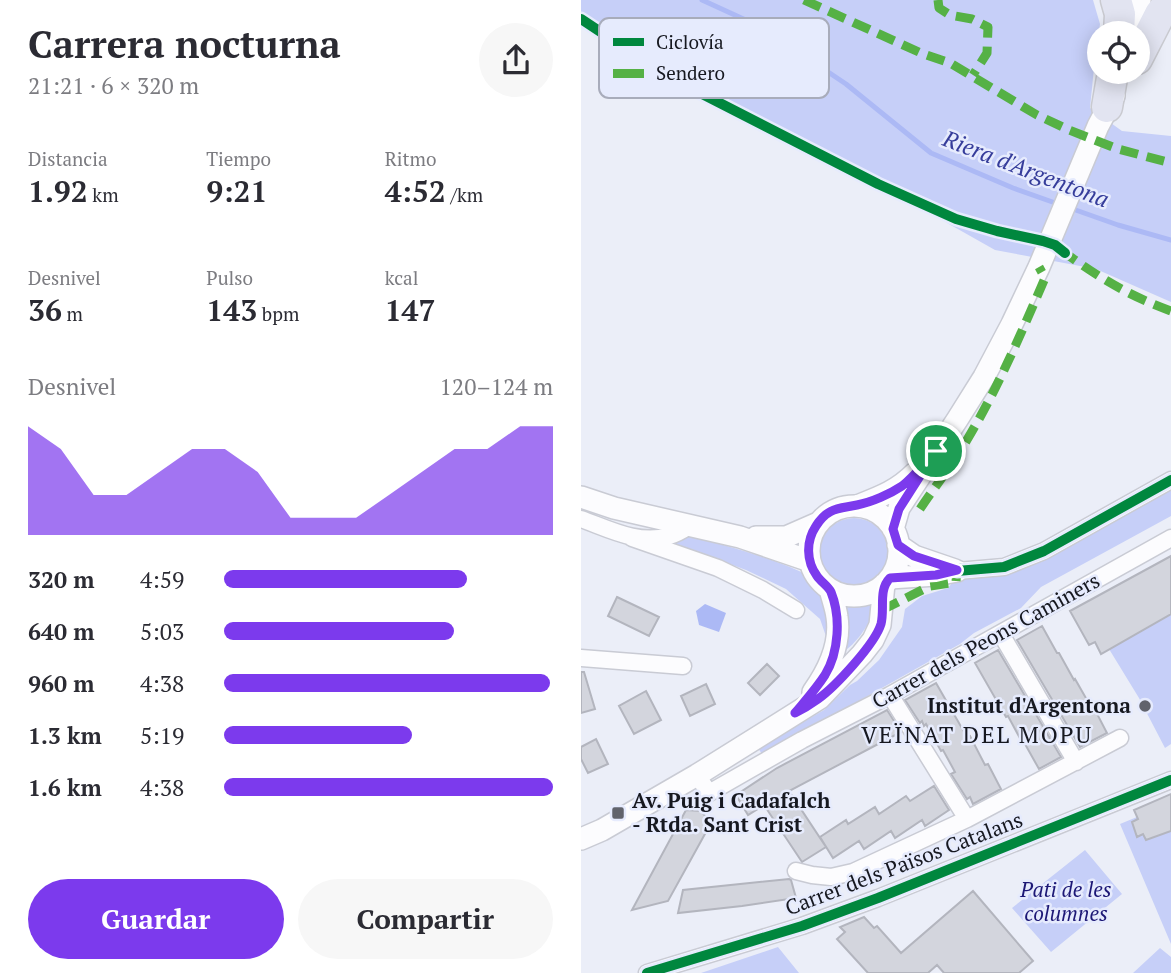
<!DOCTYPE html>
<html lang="es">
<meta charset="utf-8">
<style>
body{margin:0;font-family:"PT Serif",serif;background:#f7f7f7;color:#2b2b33;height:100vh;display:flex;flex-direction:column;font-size:26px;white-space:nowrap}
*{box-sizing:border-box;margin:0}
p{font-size:23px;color:#7c7c81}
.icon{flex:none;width:38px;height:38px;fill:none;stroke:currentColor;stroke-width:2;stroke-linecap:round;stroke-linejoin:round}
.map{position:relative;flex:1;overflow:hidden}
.drawer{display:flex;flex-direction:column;background:#fff;width:581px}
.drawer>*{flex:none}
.fabs{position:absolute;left:506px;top:21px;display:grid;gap:14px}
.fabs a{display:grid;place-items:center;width:63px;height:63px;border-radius:50%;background:#fff;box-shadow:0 4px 18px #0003;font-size:35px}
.pin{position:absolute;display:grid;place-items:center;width:60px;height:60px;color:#fff;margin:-30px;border:4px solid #fff;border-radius:50%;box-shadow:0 2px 7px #0007}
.round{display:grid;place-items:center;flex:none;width:74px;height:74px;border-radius:37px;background:#f7f7f7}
.head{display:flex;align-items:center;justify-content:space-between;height:119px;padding:0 28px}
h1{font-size:38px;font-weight:700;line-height:52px}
.stats{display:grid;grid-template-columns:repeat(3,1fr);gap:10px;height:119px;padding:7px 28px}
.stats div{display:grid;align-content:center}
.stats b{font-size:30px;font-weight:700}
.stats small{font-size:19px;font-weight:400}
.stats p{font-size:19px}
.chart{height:196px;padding:14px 28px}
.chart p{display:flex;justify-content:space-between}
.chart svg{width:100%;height:126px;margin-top:7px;fill:#7c3aed;opacity:.7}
.action{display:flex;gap:14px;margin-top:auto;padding:14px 28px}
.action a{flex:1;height:80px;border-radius:42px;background:#7c3aed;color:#fff;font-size:28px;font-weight:700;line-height:80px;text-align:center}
.action a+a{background:#f7f7f7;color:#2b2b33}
ul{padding:0 28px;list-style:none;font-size:23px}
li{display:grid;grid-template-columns:112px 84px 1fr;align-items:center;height:52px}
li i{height:18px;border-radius:9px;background:#7c3aed}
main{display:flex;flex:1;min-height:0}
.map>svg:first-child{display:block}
</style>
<main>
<section class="drawer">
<div class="head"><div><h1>Carrera nocturna</h1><p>21:21 · 6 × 320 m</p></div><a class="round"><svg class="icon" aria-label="share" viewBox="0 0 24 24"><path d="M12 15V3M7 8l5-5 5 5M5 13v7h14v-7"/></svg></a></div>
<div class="stats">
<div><p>Distancia</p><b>1.92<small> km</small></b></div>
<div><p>Tiempo</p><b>9:21</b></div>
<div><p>Ritmo</p><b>4:52<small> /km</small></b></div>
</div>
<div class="stats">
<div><p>Desnivel</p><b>36<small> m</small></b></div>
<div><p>Pulso</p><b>143<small> bpm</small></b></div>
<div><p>kcal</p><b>147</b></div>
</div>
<div class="chart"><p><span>Desnivel</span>120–124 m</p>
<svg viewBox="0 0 160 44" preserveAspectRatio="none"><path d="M0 44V6L10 14L20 30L30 30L40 22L50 14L60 14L70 22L80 38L90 38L100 38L110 30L120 22L130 14L140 14L150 6L160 6V44z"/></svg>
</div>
<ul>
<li><b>320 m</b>4:59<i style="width:74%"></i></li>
<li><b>640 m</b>5:03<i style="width:70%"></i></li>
<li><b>960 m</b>4:38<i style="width:99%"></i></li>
<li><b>1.3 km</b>5:19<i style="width:57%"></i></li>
<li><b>1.6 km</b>4:38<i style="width:100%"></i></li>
</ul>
<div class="action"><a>Guardar</a><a>Compartir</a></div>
</section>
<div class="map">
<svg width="590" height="973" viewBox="0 0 590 973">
<rect width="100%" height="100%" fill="#ebeef8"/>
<path fill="#c6cff8" d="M0,0h512l7,24 -6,44 -4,40 32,23 49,5v166l-75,-33 -101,-19 -383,-216 -31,-16z
M590,486v30l-130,71 -20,21 -47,25 -14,11 -135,76 -63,34 -4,-6 66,-38 26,-25 7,-4 22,-21 23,-33 3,-18 17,-13 26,-8 13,-16 45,-1z
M239 552a34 34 0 1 1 68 0a34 34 0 1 1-68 0Z
M106,534c37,12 77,21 112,37 10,4 15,16 25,21l8,23 -3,30 -9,-26 -34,-30 -40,-19 -78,-29z
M290,598c0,4 2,8 1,12 0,14 -20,39 -33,44l-1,-54 16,6z
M590,614v130l-6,4 -26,-50 -30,-49z
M590,794v150l-51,-120 17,-7 -3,-7z
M504,850l37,44 -71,58 -39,-44z
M197,947l21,26h-98z
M579,948l11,9v16h-38z"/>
<path fill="#acb9f5" d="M124,604l21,9 -7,19 -20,-7 -3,-14z"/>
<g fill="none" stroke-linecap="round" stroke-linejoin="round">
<path stroke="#acb9f5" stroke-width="5" d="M121,0l59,27 85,57 85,69 82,35 48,17
M489,208l48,17 53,15"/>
</g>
<path fill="#d3d5dd" stroke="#b3b5be" stroke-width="2" d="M590,556v58l-70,40 -6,-12 -6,3 -19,-34z
M36,597l42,20 -10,19 -41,-20z
M461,626l15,27h2l15,27 1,-1 16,28 2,-1 14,27 -27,14 -63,-107z
M417,650l63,107 -22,12 -14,-25h-2l-15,-28 -2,1 -31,-54z
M186,664l12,12 -19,19 -12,-12z
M0,672h3l11,37 -14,4z
M355,683l31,54 3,-1 15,29 3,-1 13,25 -28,15 -3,-7 -3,2 -16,-25 4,-2 -12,-22 -2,1 -15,-27 -2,2 -2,-5 -2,2 -15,-23z
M125,684l9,20 -25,12 -9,-20z
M65,691l15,29 -27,14 -15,-28z
M306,710l14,22 -112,59 37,56 -24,15 -38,-57 -16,10 -12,-20 41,-27z
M15,739l12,25 -20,9 -7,-14v-12z
M353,786l15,24 -24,16 -3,-6 -27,18 -4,-7 -27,18 -5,-8 -26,17 -13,-21 26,-17 2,4 27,-17 4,7 27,-18 4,5z
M590,794v37l-25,9 -3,-6 -6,3 -5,-15 6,-3 -4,-9z
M105,810l15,1 10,12 -43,78 -36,9z
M208,879l2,1 5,18 -54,8 -64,7 5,-23z
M392,891l60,70 -14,12h-75l-7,-8 -9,8h-60l-31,-34 8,-7 -5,-5 24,-10 10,11 3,-2 24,27z"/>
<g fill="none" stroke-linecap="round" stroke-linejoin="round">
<g stroke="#c9cbd4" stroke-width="19">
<path id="minor" d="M0,519c28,10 57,26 88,17 7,-2 14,-6 20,-10
M51,538l86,30 45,22 33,20
M376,571l47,-4 40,-16 127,-71
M420,634l75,128
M0,658l102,8
M309,695l77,124
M116,775l12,18 93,-53 88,-45 281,-157
M215,871l16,4 19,2 22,-5 114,-53 153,-81
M66,973l155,-47 76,-28 293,-118"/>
</g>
<g stroke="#c9cbd4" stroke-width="24">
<path id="tertiary" d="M555,33l4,-33
M0,497l33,11 126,29 70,24
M228 551a45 45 0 1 1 90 0a45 45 0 1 1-90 0Z
M276,506c23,-9 40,-15 58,-33
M312,529l6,-21 58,-88 27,-43 28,-53 27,-57 59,-141 16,-30
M175,537h30l32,-14
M317,545l16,11 41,14
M309,578l46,-3 21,-4
M232,692c15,-21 28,-48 24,-75 -1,-9 -5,-19 -7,-28
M0,839l21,-9 95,-55 123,-77 42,-44 11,-14 7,-15 4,-41"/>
</g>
<g stroke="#c9cad0" stroke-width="33">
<path id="motorway" d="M535,0l4,14 -1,19
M556,59l23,-45 11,-14
M526,107l6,-35"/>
</g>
<use href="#minor" stroke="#fcfcfe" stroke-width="16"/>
<use href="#tertiary" stroke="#fcfcfe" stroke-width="21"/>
<use href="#motorway" stroke="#e2e4f1" stroke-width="30"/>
<path stroke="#55b145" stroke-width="9" stroke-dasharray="18 9" stroke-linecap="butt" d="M223,0l117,53 29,10 87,52 32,15 49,19 53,14
M357,0l1,8 11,7 22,4 16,8 -1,26 -14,22
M480,250c37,27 66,45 110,61
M339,509c12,-18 25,-35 37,-53 36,-56 62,-118 88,-178l-6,-11
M301,610l48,-24 26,-4 2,-28"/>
<g stroke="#e6ebfd" stroke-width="15">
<path id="cycleway" d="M0,19l86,57 211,108 78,35 41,12 46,10 12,4 10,8
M376,571l47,-4 40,-16 127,-71
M66,973l155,-47 76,-28 293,-118"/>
</g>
<use href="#cycleway" stroke="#00873e" stroke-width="10"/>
</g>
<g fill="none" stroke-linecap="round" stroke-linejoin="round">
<g stroke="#fff" stroke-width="14">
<path id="route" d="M355,451l-37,58 -6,20 5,16 16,11 43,14 -21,5 -46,3c-12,12 -5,31 -9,46 -6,20 -46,63 -63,75 -7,5 -15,10 -23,14 10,-12 21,-24 30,-38 14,-23 16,-58 6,-83 -3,-6 -10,-10 -14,-16 -11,-15 -11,-35 -1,-50 12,-19 23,-17 41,-21 15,-3 33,-11 45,-19 12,-9 23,-24 34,-35z"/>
</g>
<use href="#route" stroke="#7c3aed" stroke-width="9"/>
</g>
<g fill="#61636c" stroke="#e6ebfd" stroke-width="2.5">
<circle cx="564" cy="706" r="7"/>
<rect x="30" y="806" width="14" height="14" rx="3.5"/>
</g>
<g text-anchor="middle" stroke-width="5" stroke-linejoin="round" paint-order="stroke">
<g font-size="21" fill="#161820" stroke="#e6ebfd">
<text transform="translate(405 641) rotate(-29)" y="7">Carrer dels Peons Caminers</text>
<text transform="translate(323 864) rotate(-21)" y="7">Carrer dels Països Catalans</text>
</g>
<g font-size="21" font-weight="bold" fill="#161820" stroke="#e6ebfd" text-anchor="end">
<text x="550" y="713">Institut d'Argentona</text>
<text x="51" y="808" text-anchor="start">Av. Puig i Cadafalch<tspan x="51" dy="24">- Rtda. Sant Crist</tspan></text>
</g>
<g font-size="21" font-style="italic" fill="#1d1876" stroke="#e6ebfd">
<text x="485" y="897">Pati de les<tspan x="485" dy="24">columnes</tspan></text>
</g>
<g font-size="23" font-style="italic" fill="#363d9b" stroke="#e6ebfd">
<text transform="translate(445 169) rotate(21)" y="8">Riera d'Argentona</text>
</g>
<g font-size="23" letter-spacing="2" fill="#161820" stroke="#e6ebfd">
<text x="396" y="743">VEÏNAT DEL MOPU</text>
</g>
</g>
<rect x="18" y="18" width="230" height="80" rx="10" fill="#e6ebfd" stroke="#a8acbb" stroke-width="2"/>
<rect x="32" y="38" width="31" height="8" fill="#00873e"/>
<rect x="32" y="69" width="31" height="9" fill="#55b145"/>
<g font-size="19" fill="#161820">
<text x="75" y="49">Ciclovía</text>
<text x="75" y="80">Sendero</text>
</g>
</svg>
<div class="fabs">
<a><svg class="icon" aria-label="locate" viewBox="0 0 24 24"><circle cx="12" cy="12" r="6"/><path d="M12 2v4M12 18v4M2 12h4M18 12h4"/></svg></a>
</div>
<div class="pin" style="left:355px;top:451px;background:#1e9e55"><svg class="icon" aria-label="arrive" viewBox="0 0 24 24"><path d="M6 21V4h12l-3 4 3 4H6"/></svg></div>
</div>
</main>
